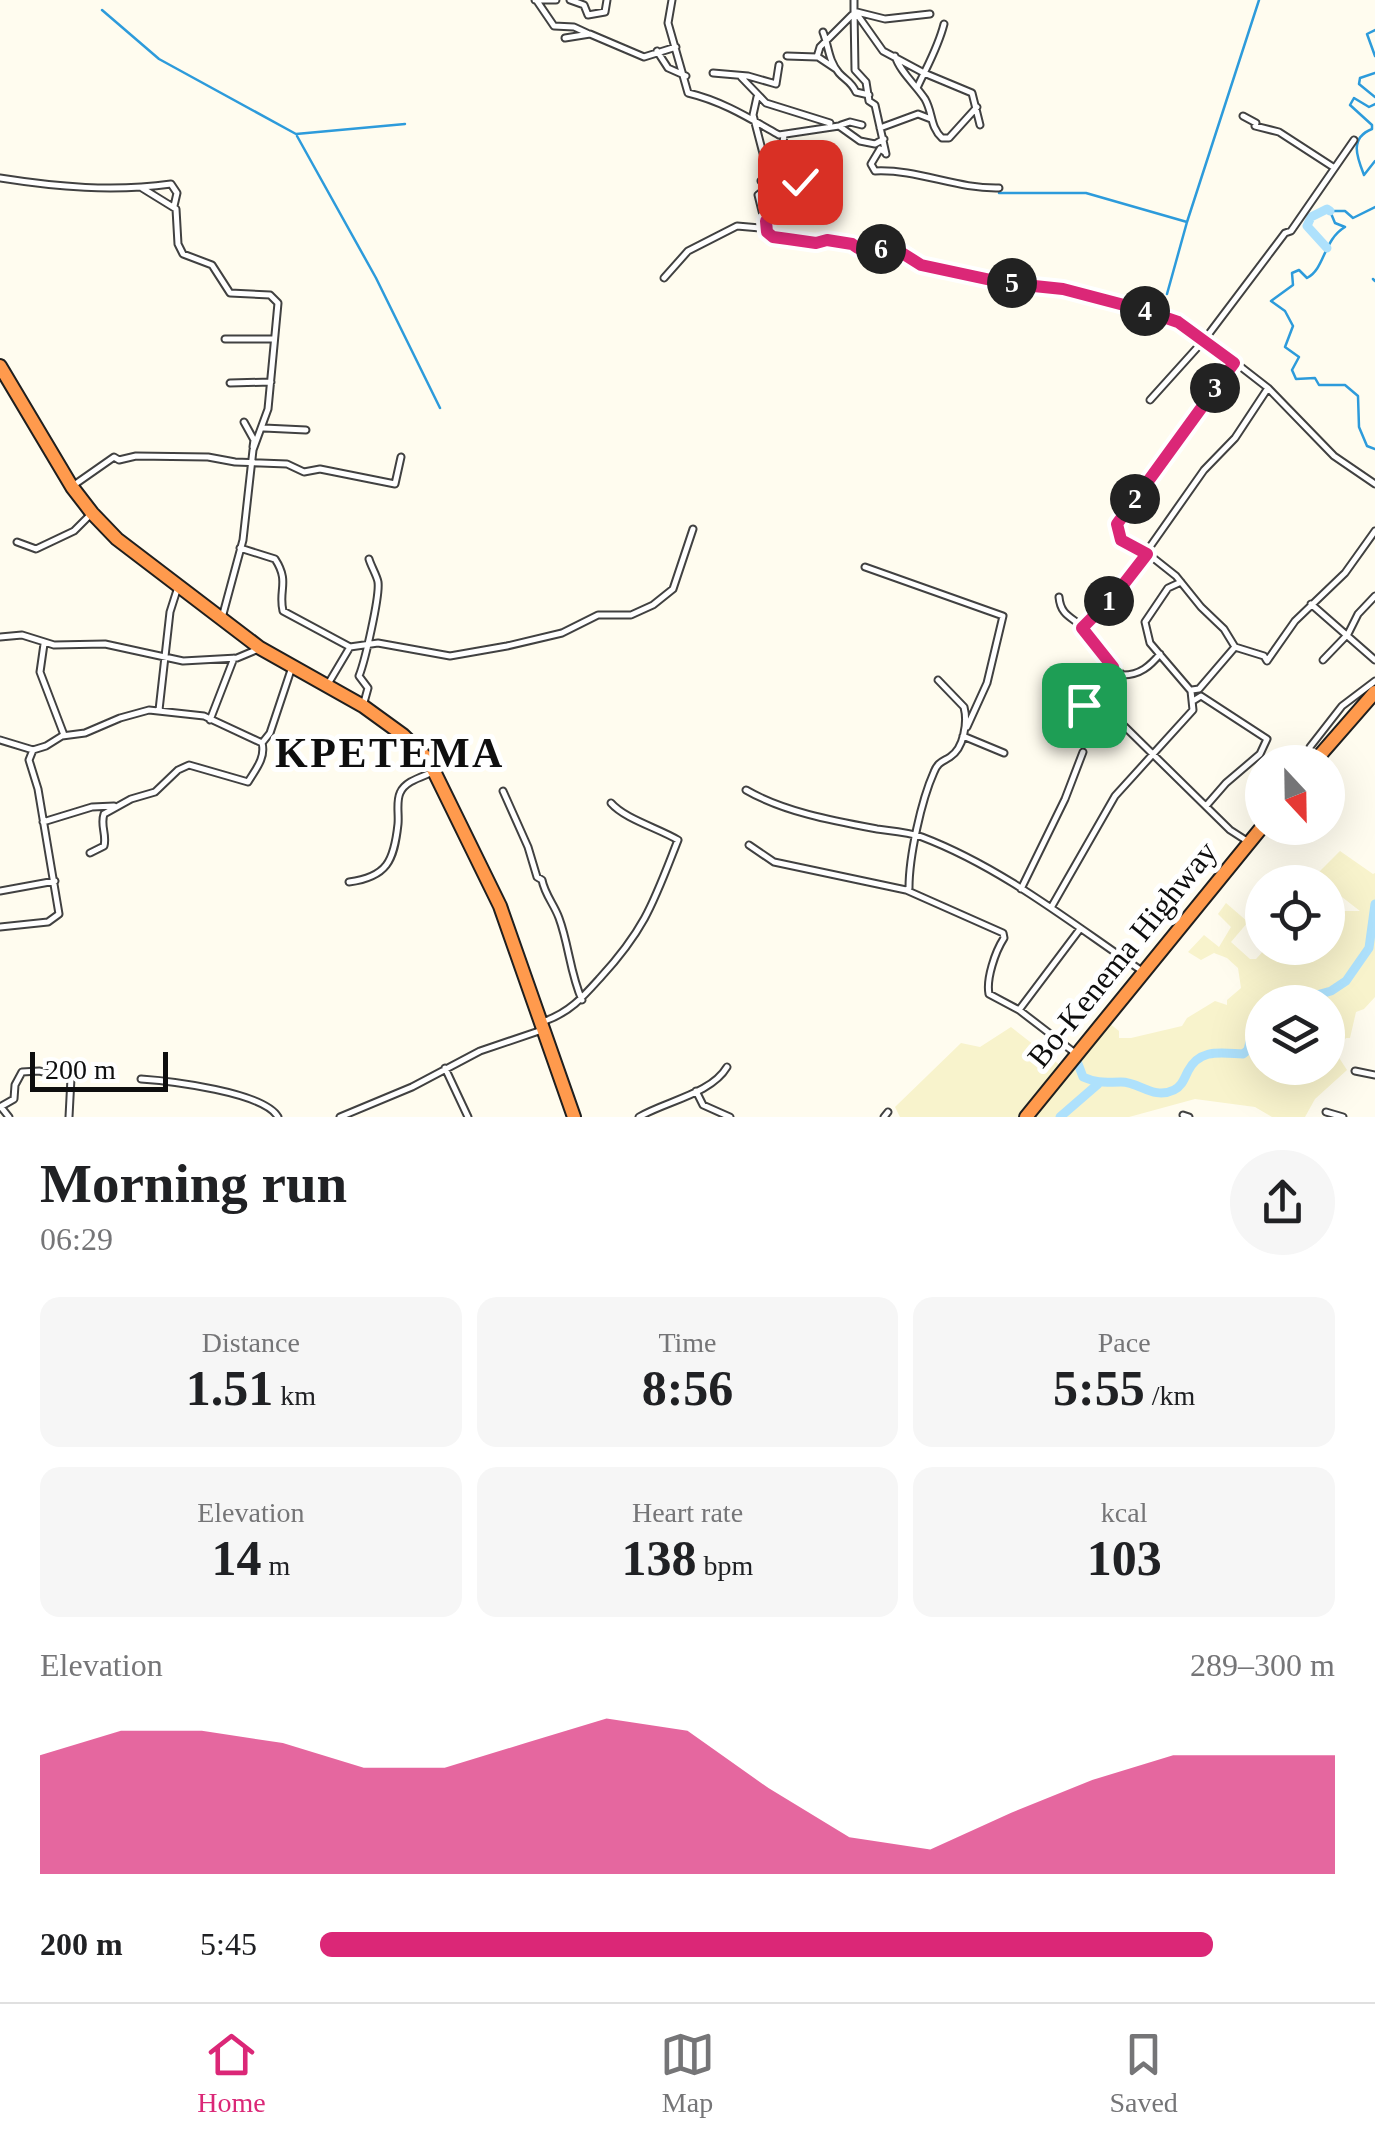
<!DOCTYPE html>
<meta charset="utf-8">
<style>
body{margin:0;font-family:"Times New Roman",serif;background:#f6f6f6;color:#202124;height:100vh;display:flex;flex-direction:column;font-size:38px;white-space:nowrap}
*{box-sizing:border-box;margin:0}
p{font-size:32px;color:#757577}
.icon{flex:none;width:55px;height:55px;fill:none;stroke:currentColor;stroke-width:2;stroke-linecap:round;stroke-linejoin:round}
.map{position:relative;height:1117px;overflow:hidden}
.details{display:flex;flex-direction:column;background:#fff;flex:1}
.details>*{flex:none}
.needle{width:65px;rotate:158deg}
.tools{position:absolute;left:1245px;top:745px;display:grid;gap:20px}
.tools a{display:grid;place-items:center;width:100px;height:100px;border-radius:50%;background:#fff;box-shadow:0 10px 40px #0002;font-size:50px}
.scale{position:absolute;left:30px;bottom:25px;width:138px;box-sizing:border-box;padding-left:10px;border:5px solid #0e0e0e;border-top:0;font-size:28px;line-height:35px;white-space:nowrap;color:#0e0e0e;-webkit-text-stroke:8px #fff;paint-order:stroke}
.pin{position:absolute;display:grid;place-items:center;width:85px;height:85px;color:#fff;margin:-42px;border-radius:20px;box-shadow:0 5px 15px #0006}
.km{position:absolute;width:50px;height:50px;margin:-25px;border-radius:50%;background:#222;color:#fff;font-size:28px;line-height:50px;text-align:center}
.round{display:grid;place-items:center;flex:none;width:105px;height:105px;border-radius:52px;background:#f6f6f6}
.overview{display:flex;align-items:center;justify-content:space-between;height:170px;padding:0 40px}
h1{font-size:55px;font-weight:700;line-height:75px}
.stats{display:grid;grid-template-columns:repeat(3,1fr);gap:15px;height:170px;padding:10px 40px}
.stats div{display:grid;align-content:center;border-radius:20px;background:#f6f6f6;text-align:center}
.stats b{font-size:50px;font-weight:700}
.stats small{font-size:28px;font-weight:400}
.stats p{font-size:28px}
.chart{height:280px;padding:20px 40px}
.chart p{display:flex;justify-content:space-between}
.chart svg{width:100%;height:180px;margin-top:10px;fill:#db2777;opacity:.7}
ul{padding:0 40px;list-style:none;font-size:32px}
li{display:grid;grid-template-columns:160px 120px 1fr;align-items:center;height:75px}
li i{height:25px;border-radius:12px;background:#db2777}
.tabs{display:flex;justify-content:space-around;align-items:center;height:140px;border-top:2px solid #e0e0e0;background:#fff;font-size:28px;color:#757577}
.tabs a{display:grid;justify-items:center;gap:5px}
.tabs .active{color:#db2777}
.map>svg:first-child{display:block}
</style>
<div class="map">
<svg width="1375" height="1117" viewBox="0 0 1375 1117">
<rect width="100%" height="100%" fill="#fffcef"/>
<path fill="#f8f3cc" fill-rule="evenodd" d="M1340,851l33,23 2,-1v124l-11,12 -8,3 -6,26h-4l-10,15 11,17 -32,29 -10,18h-33l-17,-10 -60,-8 -66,18h-96l44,-56 4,1 2,-7 26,-32 10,8v7h12l51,-12 5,-8 28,-17 12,4v-5l14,-12 -3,-20 -11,-10 -13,-5 -13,7 -13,-8 16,-17 15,12 12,-20 -13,-13 8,-11 22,19 -17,20 19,17h6l10,-11h62v-37h32l-45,-35zM1262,1002h66v66h-66z
M1011,1027l50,39 -42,51h-119l-5,-10 66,-64 19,4z"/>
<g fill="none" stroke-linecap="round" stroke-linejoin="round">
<path stroke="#2d9bdb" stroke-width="2.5" d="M102,10l57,49 137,75 109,-10
M1375,30l-8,4 8,22
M1375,73l-15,5 -1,6 16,13
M1375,104l-6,3 -15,-9 -4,7 22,20v4c-23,9 -15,28 -8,46l11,-14
M297,136l79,142 64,130
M999,193h87l101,29
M1375,207l-22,11 -8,-7h-15l5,12 10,4c-22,13 -20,42 -38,51l-8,-8 -7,3 1,12 -22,16 14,10 8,15 -8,21 14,10 -7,13 4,9 19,-1 4,7h26l13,11 1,31 8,19 8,3
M1373,279l2,2
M1167,294l20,-72 72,-222"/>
<path stroke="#aee1fc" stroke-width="9" d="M1327,248l-20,-22 4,-9 16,-8 3,2
M1292,1002l39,-11 15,-10 23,-33 6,-44
M1077,1061l6,16c16,7 22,5 38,5 19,0 32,18 53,8 8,-4 10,-11 14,-19 12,-23 33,-18 55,-17l5,-4 4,-17 10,-5
M1060,1117l38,-33"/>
<g stroke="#414141" stroke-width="9">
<path id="street" d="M535,0h21
M570,0l14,5 4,10 17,-3 2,-12
M672,0l-4,23 20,70c34,8 61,25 91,42l60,-9 21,15 15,3 9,-5
M854,0v10l29,41 41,22 48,20 8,32
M537,1l17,25 20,1 13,6
M854,10l1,60 11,12 3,19 6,4 11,49
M857,12l28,7 45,-5
M823,32c6,15 5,28 16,41 6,7 12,8 17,19l13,3
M565,38l25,-4 54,23 32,-10
M657,51l11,17 18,8
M787,56l30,1 3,-10 32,-32
M895,56c5,16 21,29 30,43 8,14 5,28 17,39h7l28,-31
M818,57l18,12
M713,73l35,3 28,8 3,-19
M741,77l25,26 64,20
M917,88c10,-22 21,-40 27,-64
M757,97l-4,18 12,46
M1243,116l13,7 -1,3 24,6 54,35
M841,125l9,-3 12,3
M880,128l38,-14 13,5
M784,135c-2,18 -8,33 6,46l16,1 11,6
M885,152l-5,-3 -9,15 4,7c43,-2 81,18 124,17
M0,178c57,9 113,14 171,6l6,9 -3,13
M761,181l7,6 -10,8 9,36
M142,188l34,21 2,35 5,10 29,11 18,28 40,2 8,8 -10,106 -15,41 -10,90 -20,74
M766,221l7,-6 12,-23 26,-6
M664,278l24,-27 49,-25 23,2 13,9 16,2 27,4 11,-3 25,4 7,4 27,1 17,4 18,12 84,18 65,7 73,20 35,12 27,17 63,49 66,68 41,28
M225,339h49
M1233,364l-116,160 4,16 26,13 29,23 25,31 23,22 11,18 29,9 3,5 28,-40 50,-48 30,-42
M230,383l41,-1
M1150,400l55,-61 80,-106 6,-2 63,-91
M244,422l10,18 -1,7
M264,428l42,2
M74,485l40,-28 5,3 17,-4 72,1 27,5 52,2 17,8 16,-3 75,15 6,-27
M17,542l19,7 38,-18 15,-15
M240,548l35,11c15,23 3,31 8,52l67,36 28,-4 72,13 57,-10 55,-13 36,-18h33l22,-10 20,-16 20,-60
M865,567l138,49 -16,67 -20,44
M1059,597c2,23 19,20 29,37 8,12 15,22 25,33l-22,32 -27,23
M1311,604l64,56
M1083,628l45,-50 76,-108 31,-32 33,-50
M0,637l22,-2 32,10 51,-1 78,17 54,-3 19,-8
M44,644l-4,28 24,63
M1323,660l25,-26 10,-20 17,-18
M1113,667l10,8c17,0 27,-9 37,-21
M328,684l22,-37
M1192,690l7,-1 36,-42
M1091,699l27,21 112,110 17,11
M1193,701l8,-5 66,43 -7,15 -34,29 -20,23
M363,706l5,-18 -9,-12c6,-15 21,-80 19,-94 -1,-6 -7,-16 -9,-23
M159,710l11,-98 7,-22
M210,720l24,-62
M963,736l41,17
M0,740l33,10
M1310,747l32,-41 33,-25
M746,790c38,22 88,31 131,39 15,2 31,3 45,8 81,31 149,86 220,134
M503,791l25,56 9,30 5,3c3,15 12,24 17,38 10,27 11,55 23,82
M43,822l49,-15 22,-1
M749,845l25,17 132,28 3,-2c0,-31 12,-87 25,-116 4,-10 8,-10 16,-15 14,-9 18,-35 14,-50l-26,-27
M90,853l14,-7c3,-12 -4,-20 0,-32l27,-15 24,-7 23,-22 11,-5 59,17c7,-12 18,-24 14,-39l8,-10 21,-63
M349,882c38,-5 45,-21 49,-58 1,-10 -2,-22 2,-31 5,-12 22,-16 33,-21
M1021,889l44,-90 18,-47
M906,890l97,43 1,5c-9,14 -18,41 -15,56l30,16 56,43
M0,891l55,-10
M1052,906l63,-110 78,-86 -2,-19 -41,-48 -5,-21 23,-34 13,-6
M0,927l48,-5 11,-8 -21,-125 -9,-29 4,-10 13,-4 16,-10 23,-3 35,-15 29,-8 55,6 58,27
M1019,1010l61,-81
M545,1021c25,-9 38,-24 55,-43 46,-50 54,-77 78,-138 -20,-12 -53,-21 -67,-37
M445,1068l23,49
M1355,1071l20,4
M141,1079c29,2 123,13 137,38
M696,1091l7,14 27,12
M0,1107l14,-8 1,-14 7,-13 17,-1 32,7 -2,39
M1,1107l8,10
M1326,1112l17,5
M1183,1115l6,2
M340,1117l72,-30 68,-36 62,-21
M639,1117c27,-16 72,-23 88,-50
M884,1117l4,-5"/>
</g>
<g stroke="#1f1f1f" stroke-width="16">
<path id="highway" d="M0,366l72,121 20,26 25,26 143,109 103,58 40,29 25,24 72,147 74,211
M1314,762l61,-70
M1026,1117l236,-290"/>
</g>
<use href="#street" stroke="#fff" stroke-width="5"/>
<use href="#highway" stroke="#ff9a4d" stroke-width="12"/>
</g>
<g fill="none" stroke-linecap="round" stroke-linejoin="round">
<g stroke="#fff" stroke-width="20">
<path id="route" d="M800,182l14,4c-45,2 -25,16 -48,35l1,11 6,5 15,2 28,4 11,-3 25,4 6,4 28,1 16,4 19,12 84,18 58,6 80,21 35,12 56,41 -117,161 4,16 26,14 -31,40 -34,34 31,39 -29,38"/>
</g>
<use href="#route" stroke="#db2777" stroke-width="12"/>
</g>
<g text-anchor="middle" stroke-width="10" stroke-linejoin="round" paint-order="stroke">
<g font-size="32" fill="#0e0e0e" stroke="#fff">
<text transform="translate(1122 954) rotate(-51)" y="11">Bo-Kenema Highway</text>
</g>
<g font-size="42" font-weight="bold" letter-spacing="2.5" fill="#0e0e0e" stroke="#fff">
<text x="390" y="767">KPETEMA</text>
</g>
</g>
</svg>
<div class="tools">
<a><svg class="needle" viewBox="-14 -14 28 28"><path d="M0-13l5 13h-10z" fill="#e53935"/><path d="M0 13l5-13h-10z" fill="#757577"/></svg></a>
<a><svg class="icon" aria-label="locate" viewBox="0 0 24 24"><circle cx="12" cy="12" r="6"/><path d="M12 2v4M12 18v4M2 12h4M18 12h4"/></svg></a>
<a><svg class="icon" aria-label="layers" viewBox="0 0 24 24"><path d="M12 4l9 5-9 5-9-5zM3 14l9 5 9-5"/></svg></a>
</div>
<div class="scale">200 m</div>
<div class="pin" style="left:1084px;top:705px;background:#1e9e55"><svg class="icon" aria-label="arrive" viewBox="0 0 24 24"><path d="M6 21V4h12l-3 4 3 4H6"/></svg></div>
<div class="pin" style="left:800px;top:182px;background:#d93025"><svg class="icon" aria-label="check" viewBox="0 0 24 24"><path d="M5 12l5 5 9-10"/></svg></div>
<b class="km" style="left:1109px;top:601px">1</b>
<b class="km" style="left:1135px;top:499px">2</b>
<b class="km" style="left:1215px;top:388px">3</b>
<b class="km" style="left:1145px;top:311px">4</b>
<b class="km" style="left:1012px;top:283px">5</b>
<b class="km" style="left:881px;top:249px">6</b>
</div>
<section class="details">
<div class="overview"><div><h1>Morning run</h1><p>06:29</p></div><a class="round"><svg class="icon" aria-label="share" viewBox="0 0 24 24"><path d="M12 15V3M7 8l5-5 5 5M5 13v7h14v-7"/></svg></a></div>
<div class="stats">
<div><p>Distance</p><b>1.51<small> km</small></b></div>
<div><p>Time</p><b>8:56</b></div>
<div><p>Pace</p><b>5:55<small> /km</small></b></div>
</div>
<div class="stats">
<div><p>Elevation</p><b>14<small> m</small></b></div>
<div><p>Heart rate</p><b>138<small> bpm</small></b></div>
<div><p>kcal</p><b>103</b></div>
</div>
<div class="chart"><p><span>Elevation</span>289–300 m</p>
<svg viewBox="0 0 160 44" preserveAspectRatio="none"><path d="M0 44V15L10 9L20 9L30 12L40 18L50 18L60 12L70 6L80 9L90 23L100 35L110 38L120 29L130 21L140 15L150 15L160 15V44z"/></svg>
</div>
<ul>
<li><b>200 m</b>5:45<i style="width:88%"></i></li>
</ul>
</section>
<nav class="tabs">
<a class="active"><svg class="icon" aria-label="home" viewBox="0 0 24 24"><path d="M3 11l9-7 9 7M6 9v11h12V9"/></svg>Home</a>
<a><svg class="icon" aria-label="map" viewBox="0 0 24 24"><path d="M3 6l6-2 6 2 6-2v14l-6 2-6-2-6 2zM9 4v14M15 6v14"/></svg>Map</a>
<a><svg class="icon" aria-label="saved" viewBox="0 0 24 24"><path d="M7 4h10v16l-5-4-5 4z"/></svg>Saved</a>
</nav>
